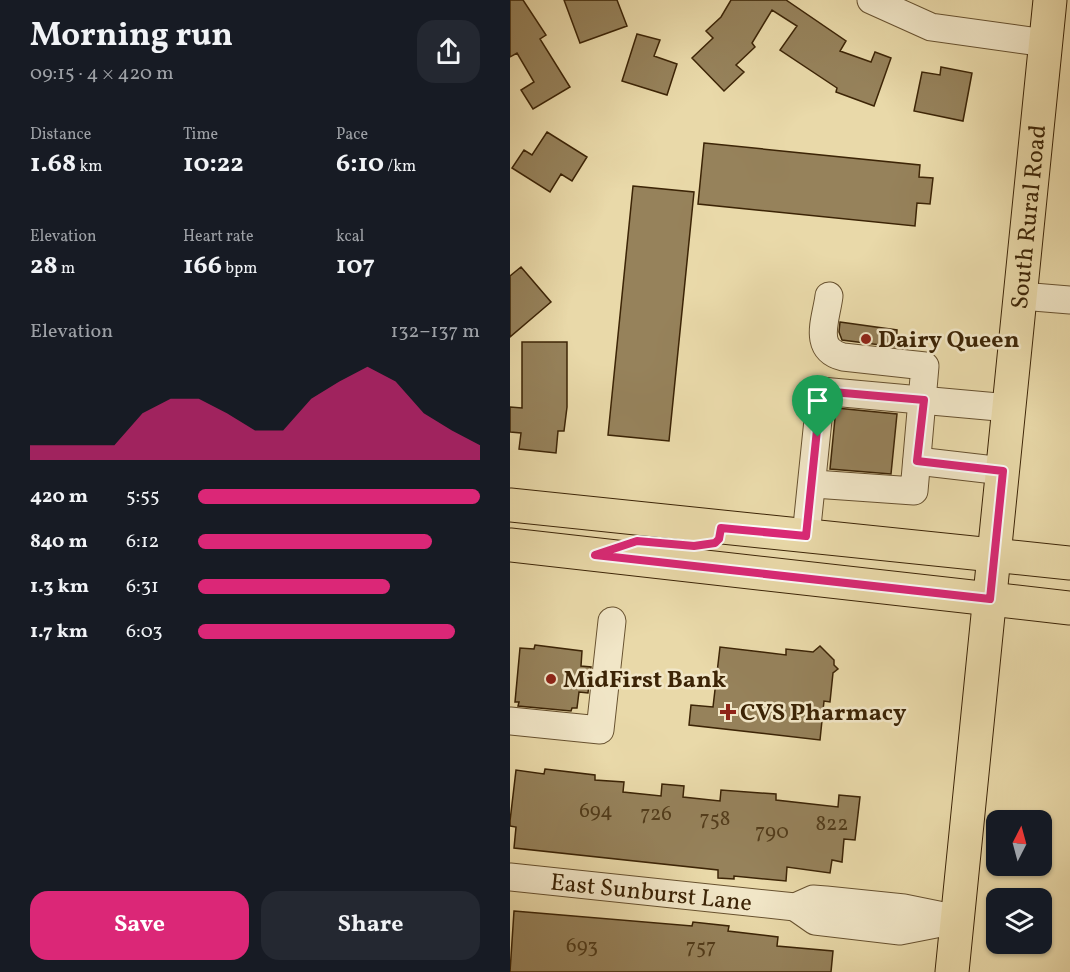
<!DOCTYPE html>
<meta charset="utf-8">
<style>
body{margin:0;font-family:Vollkorn,serif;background:#242831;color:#f1f3f6;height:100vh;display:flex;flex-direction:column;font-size:22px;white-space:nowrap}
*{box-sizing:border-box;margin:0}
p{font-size:20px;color:#9ea1a6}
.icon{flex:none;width:33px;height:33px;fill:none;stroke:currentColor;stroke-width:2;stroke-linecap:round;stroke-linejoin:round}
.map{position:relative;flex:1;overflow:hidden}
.drawer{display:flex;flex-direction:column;background:#171b24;width:510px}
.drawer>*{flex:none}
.needle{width:39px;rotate:6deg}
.fabs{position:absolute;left:476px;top:810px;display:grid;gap:12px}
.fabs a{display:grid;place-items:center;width:66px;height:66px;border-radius:12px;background:#171b24;box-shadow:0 2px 4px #0004;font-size:30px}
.pin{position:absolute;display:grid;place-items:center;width:51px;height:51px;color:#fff;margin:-62px -26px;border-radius:50% 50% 50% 0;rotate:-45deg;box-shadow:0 0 6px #0007}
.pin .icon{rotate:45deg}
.round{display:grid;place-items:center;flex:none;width:63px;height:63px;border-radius:18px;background:#242831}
.summary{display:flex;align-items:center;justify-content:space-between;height:102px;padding:0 30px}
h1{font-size:33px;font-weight:700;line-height:45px}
.stats{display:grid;grid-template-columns:repeat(3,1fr);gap:9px;height:102px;padding:6px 30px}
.stats div{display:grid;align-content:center}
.stats b{font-size:26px;font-weight:700}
.stats small{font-size:16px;font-weight:400}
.stats p{font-size:16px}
.chart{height:168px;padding:12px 30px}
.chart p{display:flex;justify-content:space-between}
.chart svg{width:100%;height:108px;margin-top:6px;fill:#db2777;opacity:.7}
.cta{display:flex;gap:12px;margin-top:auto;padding:12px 30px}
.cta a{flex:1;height:69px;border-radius:18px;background:#db2777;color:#fff;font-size:24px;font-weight:700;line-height:69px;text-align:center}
.cta a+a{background:#242831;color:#f1f3f6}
ul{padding:0 30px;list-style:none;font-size:20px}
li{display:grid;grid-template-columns:96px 72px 1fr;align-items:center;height:45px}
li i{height:15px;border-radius:8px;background:#db2777}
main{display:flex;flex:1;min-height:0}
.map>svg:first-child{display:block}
</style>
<main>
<section class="drawer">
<div class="summary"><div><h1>Morning run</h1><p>09:15 · 4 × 420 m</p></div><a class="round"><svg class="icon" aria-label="share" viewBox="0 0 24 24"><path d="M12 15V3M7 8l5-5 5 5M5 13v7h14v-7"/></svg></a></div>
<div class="stats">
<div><p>Distance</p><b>1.68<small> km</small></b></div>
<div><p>Time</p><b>10:22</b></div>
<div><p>Pace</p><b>6:10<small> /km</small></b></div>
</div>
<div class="stats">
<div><p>Elevation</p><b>28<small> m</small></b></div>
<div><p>Heart rate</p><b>166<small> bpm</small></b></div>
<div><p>kcal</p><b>107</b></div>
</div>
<div class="chart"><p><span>Elevation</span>132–137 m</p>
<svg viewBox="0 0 160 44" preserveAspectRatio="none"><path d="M0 44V38L10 38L20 38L30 38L40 25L50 19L60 19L70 25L80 32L90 32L100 19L110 12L120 6L130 12L140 25L150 32L160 38V44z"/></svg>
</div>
<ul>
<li><b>420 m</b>5:55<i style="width:100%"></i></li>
<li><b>840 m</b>6:12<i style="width:83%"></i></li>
<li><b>1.3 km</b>6:31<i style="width:68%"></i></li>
<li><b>1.7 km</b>6:03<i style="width:91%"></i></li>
</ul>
<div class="cta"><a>Save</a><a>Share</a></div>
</section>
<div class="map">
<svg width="560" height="972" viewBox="0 0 560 972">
<rect width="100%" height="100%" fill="#e9d9a9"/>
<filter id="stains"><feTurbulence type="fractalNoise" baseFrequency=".00333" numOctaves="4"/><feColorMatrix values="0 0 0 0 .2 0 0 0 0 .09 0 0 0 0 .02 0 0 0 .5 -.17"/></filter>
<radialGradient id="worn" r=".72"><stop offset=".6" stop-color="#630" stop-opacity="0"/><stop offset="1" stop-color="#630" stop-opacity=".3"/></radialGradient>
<path fill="#96825b" stroke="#3c2406" stroke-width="1.5" d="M0,0h13l23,35 -6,4 30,48 -37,22 -12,-19 13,-8 -17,-29 -7,4z
M54,0h53l10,26 -47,17z
M221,0h55l60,41 -6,10 31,11 4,-10 16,6 -17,48 -38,-14 1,-4 -57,-38 17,-24 -25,-16 -20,33 3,4 -19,18 8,7 -20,19 -32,-33 21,-20 -7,-7 15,-14z
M127,34l23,6 -6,16 23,8 -10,31 -45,-14z
M431,67l31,6 -9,48 -49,-10 8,-39 18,3z
M37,132l40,25 -15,24 -11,-7 -11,18 -38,-24 12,-18 8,5z
M194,143l216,22 -1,12 14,1 -3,26 -13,-1 -2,23 -217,-22z
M123,186l61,6 -25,249 -61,-6z
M11,267l30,35 -41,35v-61z
M330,322l57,8 -1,17 -54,-7 -3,-8z
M12,342h45v65l-3,24h-6l-2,22 -37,-4 2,-16 -11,-1v-25l12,1z
M326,408l61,6 -6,60 -61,-5z
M25,645l47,6 -1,15 10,1 -3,26 -9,-1 -2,16h-5l-1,3 -53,-5 1,-4h-4l5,-54 14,1z
M310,646l14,14v5l4,4 -5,4 -3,29 -6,-1 -4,39 -131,-15 2,-20 22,2 7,-60 66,8v-6l27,3z
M35,769l50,6v5l29,2 -1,10 38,4 1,-12 22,2 -1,11 37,4 1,-11 55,4v6l62,7 1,-12 21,2 -5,43 -11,-1 -2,23 -10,-2 -2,13 -43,-6 -1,14 -52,-5v3l-16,-1v-8l-204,-22 2,-21 -6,-1v-5l6,-51 28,4z
M4,911l178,15 1,-4 36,4 -1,5 50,6 -1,9 56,5 -2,21h-321z"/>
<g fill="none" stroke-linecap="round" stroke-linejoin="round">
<g stroke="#67512f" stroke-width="29">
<g id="minor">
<path d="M361,0l60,27 115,16"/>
<path d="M511,296l49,4"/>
<path d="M407,461l86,10"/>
<path d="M304,484l100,7 11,-125 -82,-9c-31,-8 -17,-37 -14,-61"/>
<path d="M296,536l15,-145 188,17"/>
<path d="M0,721l90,9 12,-109"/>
<path id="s1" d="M0,877l285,30 18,-8 13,1 78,8 54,11"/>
<path d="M285,907l20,14 85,10 46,-9"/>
</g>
</g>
<g stroke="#3c2406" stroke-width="35">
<g id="major">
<path d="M0,505c187,20 374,37 560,58"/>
<path d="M0,545l560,63"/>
<path id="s2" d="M442,972l98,-972"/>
</g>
</g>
<use href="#minor" stroke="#f1e6c7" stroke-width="27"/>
<use href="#major" stroke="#e9d9a9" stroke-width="33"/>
</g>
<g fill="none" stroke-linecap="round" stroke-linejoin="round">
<g stroke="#fff" stroke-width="12">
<path id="route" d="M311,391l103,9 -7,61 86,10 -13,128 -395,-44 42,-14 57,5 21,-3 4,-4 2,-11 85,8z"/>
</g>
<use href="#route" stroke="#db2777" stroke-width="8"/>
</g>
<g fill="#8f2418" stroke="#f1e6c7" stroke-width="2">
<circle cx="356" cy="339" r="6"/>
<circle cx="41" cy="679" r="6"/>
<path d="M215 703h6v6h6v6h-6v6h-6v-6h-6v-6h6z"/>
</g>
<g text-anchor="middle" stroke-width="5" stroke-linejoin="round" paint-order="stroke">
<g font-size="21" fill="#523c1b">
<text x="86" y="817">694</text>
<text x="146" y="820">726</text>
<text x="205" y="825">758</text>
<text x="322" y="830">822</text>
<text x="262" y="838">790</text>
<text x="72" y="952">693</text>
<text x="191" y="953">757</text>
</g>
<g font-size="24" fill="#3c2406" stroke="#f1e6c7">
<text dy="8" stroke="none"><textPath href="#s2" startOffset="759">South Rural Road</textPath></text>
<text dy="8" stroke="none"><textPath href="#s1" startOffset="142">East Sunburst Lane</textPath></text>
</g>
<g font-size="24" font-weight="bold" fill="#3c2406" stroke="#f1e6c7" text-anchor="start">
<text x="368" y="347">Dairy Queen</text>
<text x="53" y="687">MidFirst Bank</text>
<text x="230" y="720">CVS Pharmacy</text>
</g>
</g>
<rect width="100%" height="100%" filter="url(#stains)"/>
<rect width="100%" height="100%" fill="url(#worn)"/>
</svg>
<div class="fabs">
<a><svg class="needle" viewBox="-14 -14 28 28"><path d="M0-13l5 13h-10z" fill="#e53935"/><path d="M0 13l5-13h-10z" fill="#9ea1a6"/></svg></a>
<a><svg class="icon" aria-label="layers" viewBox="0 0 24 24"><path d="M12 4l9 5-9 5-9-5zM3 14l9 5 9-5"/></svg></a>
</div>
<div class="pin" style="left:308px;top:437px;background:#1e9e55"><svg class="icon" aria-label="arrive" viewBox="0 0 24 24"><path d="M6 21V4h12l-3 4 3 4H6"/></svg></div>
</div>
</main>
